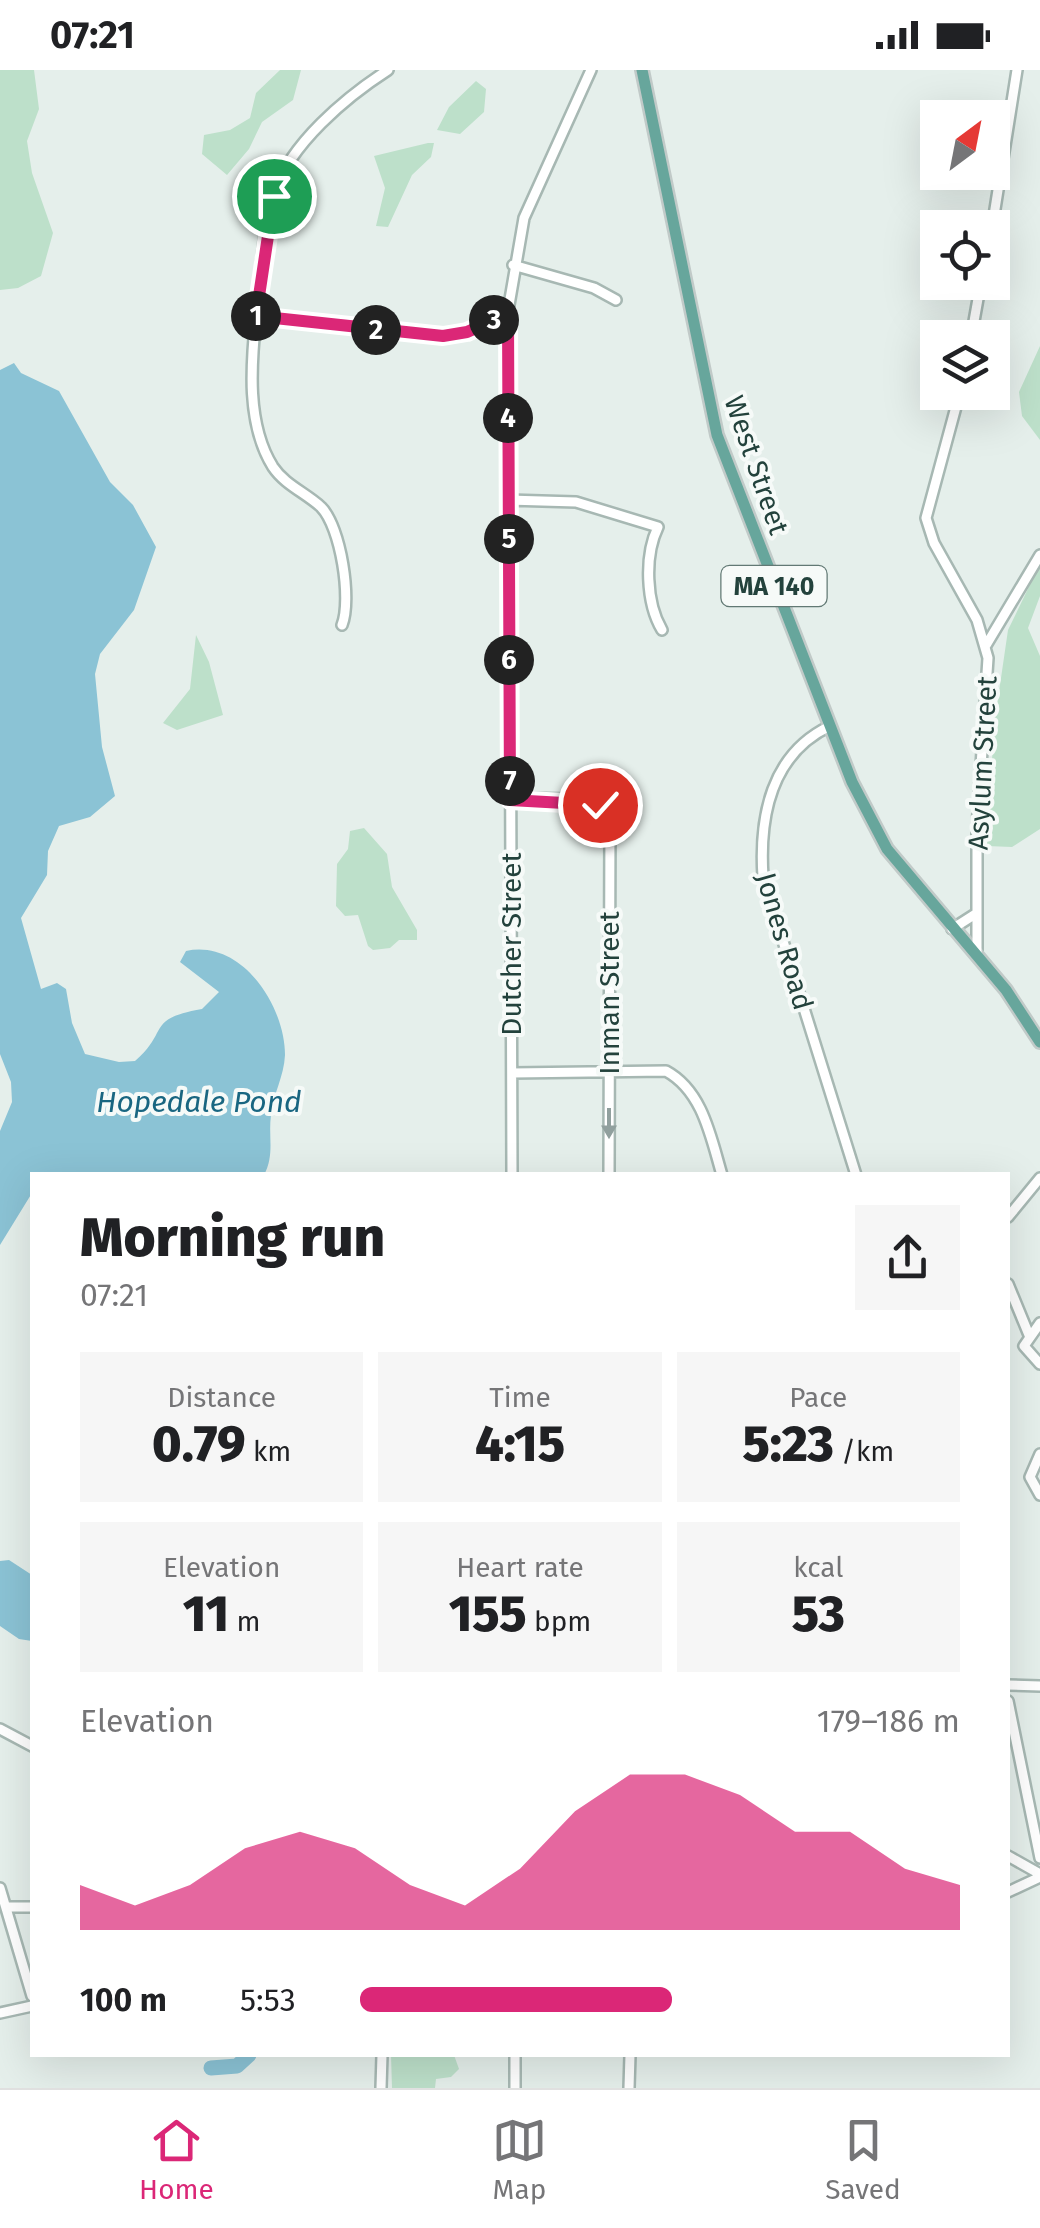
<!DOCTYPE html>
<meta charset="utf-8">
<style>
body{margin:0;font-family:"Fira Sans",sans-serif;background:#f6f6f6;color:#202124;height:100vh;display:flex;flex-direction:column;font-size:38px;white-space:nowrap}
*{box-sizing:border-box;margin:0}
p{font-size:32px;color:#757577}
.icon{flex:none;width:55px;height:55px;fill:none;stroke:currentColor;stroke-width:2;stroke-linecap:round;stroke-linejoin:round}
.map{position:relative;flex:1;overflow:hidden}
.side{position:absolute;left:30px;top:1102px;width:980px;height:885px;display:flex;flex-direction:column;background:#fff;border-radius:0px;box-shadow:0 10px 40px #0002}
.side>*{flex:none}
.needle{width:65px;rotate:32deg}
.tools{position:absolute;left:920px;top:30px;display:grid;gap:20px}
.tools a{display:grid;place-items:center;width:90px;height:90px;border-radius:0px;background:#fff;box-shadow:0 10px 40px #0002;font-size:50px}
.pin{position:absolute;display:grid;place-items:center;width:85px;height:85px;color:#fff;margin:-42px;border:5px solid #fff;border-radius:50%;box-shadow:0 2px 10px #0007}
.km{position:absolute;width:50px;height:50px;margin:-25px;border-radius:50%;background:#222;color:#fff;font-size:28px;line-height:50px;text-align:center}
.round{display:grid;place-items:center;flex:none;width:105px;height:105px;border-radius:0px;background:#f6f6f6}
.summary{display:flex;align-items:center;justify-content:space-between;height:170px;padding:0 50px}
h1{font-size:55px;font-weight:800;line-height:75px}
.metrics{display:grid;grid-template-columns:repeat(3,1fr);gap:15px;height:170px;padding:10px 50px}
.metrics div{display:grid;align-content:center;border-radius:0px;background:#f6f6f6;text-align:center}
.metrics b{font-size:50px;font-weight:800}
.metrics small{font-size:28px;font-weight:400}
.metrics p{font-size:28px}
.chart{height:280px;padding:20px 50px}
.chart p{display:flex;justify-content:space-between}
.chart svg{width:100%;height:180px;margin-top:10px;fill:#db2777;opacity:.7}
ul{padding:0 50px;list-style:none;font-size:32px}
li{display:grid;grid-template-columns:160px 120px 1fr;align-items:center;height:75px}
li i{height:25px;border-radius:12px;background:#db2777}
.status{display:flex;justify-content:space-between;align-items:center;height:70px;padding:0 50px;background:#fff;direction:ltr}
.status svg{height:28px;fill:currentColor}
.tabs{display:flex;justify-content:space-around;align-items:center;height:140px;border-top:2px solid #e0e0e0;background:#fff;font-size:28px;color:#757577}
.tabs a{display:grid;justify-items:center;gap:5px}
.tabs .current{color:#db2777}
.map>svg:first-child{display:block}
</style>
<div class="status"><b>07:21</b><svg viewBox="0 0 49 12"><path d="M0 12V9h3v3zM5 12V6h3v6zM10 12V3h3v9zM15 12V0h3v12zM26 1h20v11H26zM47 4h2v5h-2z"/></svg></div>
<div class="map">
<svg width="1040" height="2018" viewBox="0 0 1040 2018">
<rect width="100%" height="100%" fill="#e5efeb"/>
<path fill="#bde0ca" d="M0,0h34l5,39 -12,32 5,32 21,60 -12,43 -23,12 -18,2z
M280,0h21l-8,30 -31,22 -13,27 -22,26 -25,-21 2,-19 26,-5 20,-12 6,-25z
M476,11l10,8 -2,23 -24,22 -23,-4 12,-23z
M428,73h6l-3,14 -19,18 -24,52 -12,-1 9,-38 -11,-32z
M1040,276v94l-18,-24 -3,-24z
M1040,494v32l-12,32 12,28v173l-28,18 -25,-1 7,-120 14,-96z
M196,565l13,27 14,53 -46,15 -14,-7 27,-34z
M364,758l23,26 5,33 25,43v10h-18l-9,8 -17,2 -5,-4 -10,-31 -13,1 -9,-10 1,-42 11,-15 2,-18z
M391,1985h63l5,14 -8,8 -15,2 -1,9h-43z"/>
<path fill="#8bc3d5" d="M14,293l7,10 38,18 51,91 23,23 23,42 -22,63 -34,44 -5,20 7,73 13,49 -25,21 -31,9 -11,25 -1,24 -26,43 20,71 16,-6 9,6 6,34 13,31 34,8 16,-1c35,-30 10,-42 67,-52l17,-17 -39,-30 6,-11c56,-12 99,55 99,104 -1,22 -12,39 -14,60 -3,22 4,39 -7,60h-232v18l-32,52v-114l12,-29 -1,-20 -11,-28v-684z
M9,1490l23,15v66l-13,-2 -19,-13v-65z"/>
<g fill="none" stroke-linecap="round" stroke-linejoin="round">
<path stroke="#8bc3d5" stroke-width="15" d="M211,1998l26,-2 12,-11"/>
<g stroke="#a7b8b3" stroke-width="14">
<path id="minor" d="M388,0c-42,27 -98,74 -114,123 -12,39 -13,83 -18,123l187,20 24,-4 42,-18
M992,158l25,-158
M513,195l81,23 22,12
M256,246c-5,48 -10,108 17,151 12,18 33,26 48,40 20,20 31,93 21,118
M971,268l10,-56
M960,322l-34,126 8,25 43,77 11,38 -11,170v128
M508,430l68,2 82,25c-14,29 -12,76 4,103
M985,577l55,-92
M830,656c-59,28 -71,91 -67,151l93,298
M510,729c30,0 74,-5 100,13l-1,363
M952,859l25,-16
M512,1003l154,-2c37,20 45,67 56,104
M512,1105l-3,-870 15,-87 67,-148
M1008,1147l32,-39
M1008,1214l21,51
M1040,1253l-16,23 16,18
M1040,1384l-10,23 10,18
M1008,1615l32,1
M1008,1631l32,157
M0,1659l32,17
M1008,1786l32,18
M0,1818l32,108
M1008,1822l32,-15
M6,1837h26
M0,1943l32,-7
M515,1985v33
M381,2018l1,-33
M629,2018l1,-33"/>
</g>
<g stroke="#c1cac8" stroke-width="16">
<path id="major" d="M642,0l75,365 135,347 35,67 119,141 34,52"/>
</g>
<use href="#minor" stroke="#fff" stroke-width="9"/>
<use href="#major" stroke="#67a69c" stroke-width="11"/>
</g>
<defs><path id="oneway-solid" d="M-6-.8H1V-3.2L6.5 0L1 3.2V.8H-6Z" transform="scale(2.5)"/></defs>
<use fill="#91a09e" href="#oneway-solid" transform="translate(609 1053) rotate(90)"/>
<g fill="none" stroke-linecap="round" stroke-linejoin="round">
<g stroke="#fff" stroke-width="20">
<path id="route" d="M274,126l-18,120 187,20 24,-4 41,-18 2,486 90,5"/>
</g>
<use href="#route" stroke="#db2777" stroke-width="12"/>
</g>
<g text-anchor="middle" stroke-width="8" stroke-linejoin="round" paint-order="stroke">
<rect fill="#f6faf8" stroke="#627974" stroke-width="2.5" x="721.5" y="496" width="105" height="40" rx="8"/>
<g font-size="25" font-weight="bold" fill="#23423c">
<text x="774" y="525">MA 140</text>
</g>
<g font-size="28" fill="#23423c" stroke="#f6faf8">
<text transform="translate(757 395) rotate(71)" y="10">West Street</text>
<text transform="translate(982 693) rotate(-87)" y="10">Asylum Street</text>
<text transform="translate(785 871) rotate(74)" y="10">Jones Road</text>
<text transform="translate(511 874) rotate(-90)" y="10">Dutcher Street</text>
<text transform="translate(609 923) rotate(-90)" y="10">Inman Street</text>
</g>
<g font-size="30" font-style="italic" fill="#196681" stroke="#f6faf8">
<text x="199" y="1042">Hopedale Pond</text>
</g>
</g>
</svg>
<div class="tools">
<a><svg class="needle" viewBox="-14 -14 28 28"><path d="M0-13l5 13h-10z" fill="#e53935"/><path d="M0 13l5-13h-10z" fill="#757577"/></svg></a>
<a><svg class="icon" aria-label="locate" viewBox="0 0 24 24"><circle cx="12" cy="12" r="6"/><path d="M12 2v4M12 18v4M2 12h4M18 12h4"/></svg></a>
<a><svg class="icon" aria-label="layers" viewBox="0 0 24 24"><path d="M12 4l9 5-9 5-9-5zM3 14l9 5 9-5"/></svg></a>
</div>
<div class="pin" style="left:274px;top:126px;background:#1e9e55"><svg class="icon" aria-label="arrive" viewBox="0 0 24 24"><path d="M6 21V4h12l-3 4 3 4H6"/></svg></div>
<div class="pin" style="left:600px;top:735px;background:#d93025"><svg class="icon" aria-label="check" viewBox="0 0 24 24"><path d="M5 12l5 5 9-10"/></svg></div>
<b class="km" style="left:256px;top:246px">1</b>
<b class="km" style="left:376px;top:260px">2</b>
<b class="km" style="left:494px;top:250px">3</b>
<b class="km" style="left:508px;top:348px">4</b>
<b class="km" style="left:509px;top:469px">5</b>
<b class="km" style="left:509px;top:590px">6</b>
<b class="km" style="left:510px;top:711px">7</b>
<section class="side">
<div class="summary"><div><h1>Morning run</h1><p>07:21</p></div><a class="round"><svg class="icon" aria-label="share" viewBox="0 0 24 24"><path d="M12 15V3M7 8l5-5 5 5M5 13v7h14v-7"/></svg></a></div>
<div class="metrics">
<div><p>Distance</p><b>0.79<small> km</small></b></div>
<div><p>Time</p><b>4:15</b></div>
<div><p>Pace</p><b>5:23<small> /km</small></b></div>
</div>
<div class="metrics">
<div><p>Elevation</p><b>11<small> m</small></b></div>
<div><p>Heart rate</p><b>155<small> bpm</small></b></div>
<div><p>kcal</p><b>53</b></div>
</div>
<div class="chart"><p><span>Elevation</span>179–186 m</p>
<svg viewBox="0 0 160 44" preserveAspectRatio="none"><path d="M0 44V33L10 38L20 33L30 24L40 20L50 24L60 33L70 38L80 29L90 15L100 6L110 6L120 11L130 20L140 20L150 29L160 33V44z"/></svg>
</div>
<ul>
<li><b>100 m</b>5:53<i style="width:52%"></i></li>
</ul>
</section>
</div>
<nav class="tabs">
<a class="current"><svg class="icon" aria-label="home" viewBox="0 0 24 24"><path d="M3 11l9-7 9 7M6 9v11h12V9"/></svg>Home</a>
<a><svg class="icon" aria-label="map" viewBox="0 0 24 24"><path d="M3 6l6-2 6 2 6-2v14l-6 2-6-2-6 2zM9 4v14M15 6v14"/></svg>Map</a>
<a><svg class="icon" aria-label="saved" viewBox="0 0 24 24"><path d="M7 4h10v16l-5-4-5 4z"/></svg>Saved</a>
</nav>
